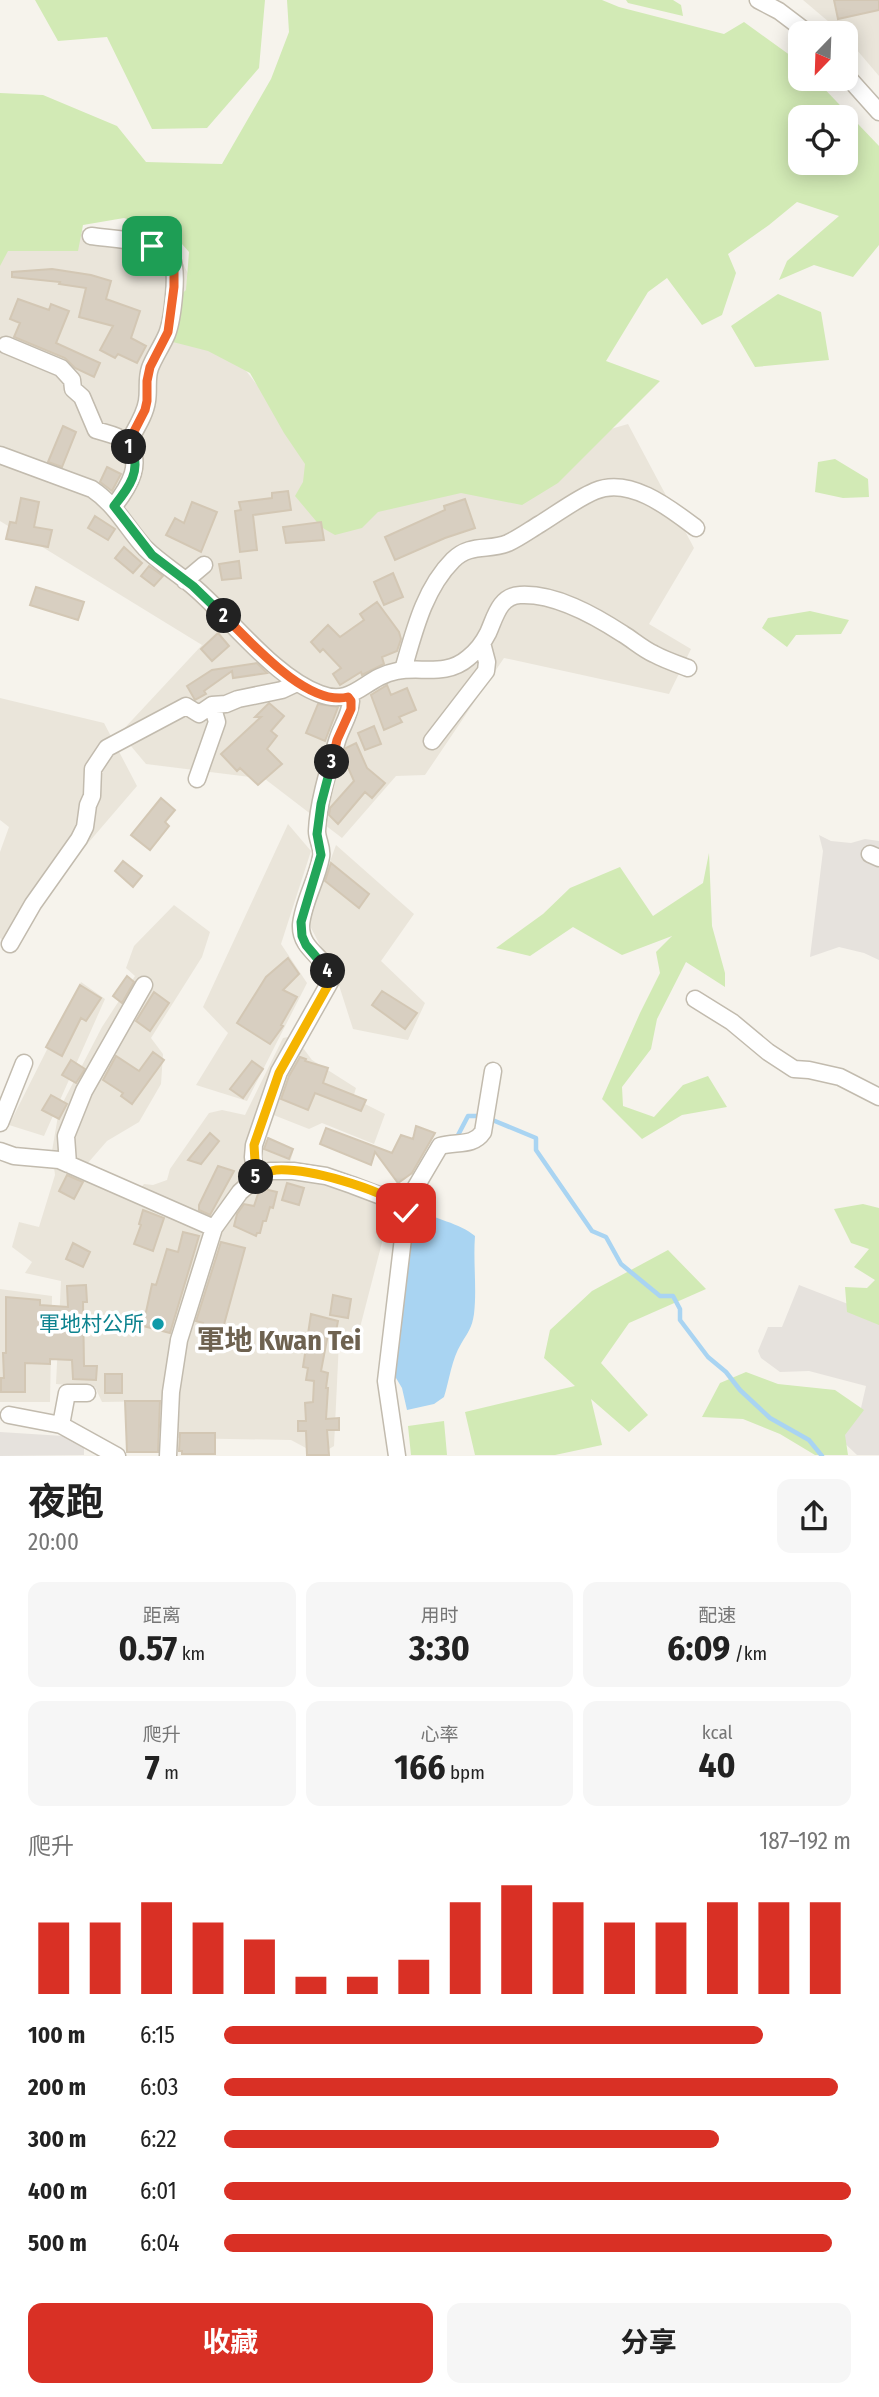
<!DOCTYPE html>
<html lang="zh">
<meta charset="utf-8">
<style>
body{margin:0;font-family:"Fira Sans Condensed","Noto Sans SC",sans-serif;background:#f6f6f6;color:#222;height:100vh;display:flex;flex-direction:column;font-size:26px;white-space:nowrap}
*{box-sizing:border-box;margin:0}
p{font-size:23px;color:#767676}
.icon{flex:none;width:38px;height:38px;fill:none;stroke:currentColor;stroke-width:2;stroke-linecap:round;stroke-linejoin:round}
.map{position:relative;height:1456px;overflow:hidden}
.drawer{display:flex;flex-direction:column;background:#fff;flex:1}
.drawer>*{flex:none}
.needle{width:46px;rotate:203deg}
.controls{position:absolute;left:788px;top:21px;display:grid;gap:14px}
.controls a{display:grid;place-items:center;width:70px;height:70px;border-radius:14px;background:#fff;box-shadow:0 4px 18px #0003;font-size:35px}
.pin{position:absolute;display:grid;place-items:center;width:60px;height:60px;color:#fff;margin:-30px;border-radius:14px;box-shadow:0 4px 10px #0006}
.km{position:absolute;width:35px;height:35px;margin:-18px;border-radius:50%;background:#222;color:#fff;font-size:19px;line-height:35px;text-align:center}
.round{display:grid;place-items:center;flex:none;width:74px;height:74px;border-radius:14px;background:#f6f6f6}
.headline{display:flex;align-items:center;justify-content:space-between;height:119px;padding:0 28px}
h1{font-size:38px;font-weight:700;line-height:52px}
.stats{display:grid;grid-template-columns:repeat(3,1fr);gap:10px;height:119px;padding:7px 28px}
.stats div{display:grid;align-content:center;border-radius:14px;background:#f6f6f6;text-align:center}
.stats b{font-size:35px;font-weight:700}
.stats small{font-size:19px;font-weight:400}
.stats p{font-size:19px}
.chart{height:196px;padding:14px 28px}
.chart p{display:flex;justify-content:space-between}
.chart svg{width:100%;height:126px;margin-top:7px;stroke:#d93025;stroke-width:6}
.cta{display:flex;gap:14px;margin-top:auto;padding:14px 28px}
.cta a{flex:1;height:80px;border-radius:14px;background:#d93025;color:#fff;font-size:28px;font-weight:700;line-height:80px;text-align:center}
.cta a+a{background:#f6f6f6;color:#222}
ul{padding:0 28px;list-style:none;font-size:23px}
li{display:grid;grid-template-columns:112px 84px 1fr;align-items:center;height:52px}
li i{height:18px;border-radius:9px;background:#d93025}
.map>svg:first-child{display:block}
</style>
<div class="map">
<svg width="879" height="1456" viewBox="0 0 879 1456">
<rect width="100%" height="100%" fill="#f6f3ec"/>
<path fill="#eae5da" d="M803,0h76v76l-34,-40v-3h-3z
M0,219l172,24 52,99 125,163 279,-81 66,124 -45,76 42,25 -22,45 -165,-36 -79,117 -29,1 -54,62 -77,-59 -119,-15 -26,-31 82,-88 -202,-124z
M0,698l104,25 33,63 -133,155 -4,-3v-86l9,-25 -9,-7z
M288,824l23,27 -30,93 26,39 -60,118 -51,-16 32,-52 -25,-26z
M336,845l78,69 -33,47 44,42 -17,37 -55,-11 -17,-53 -28,-54z
M174,905l36,27 -8,25 -51,81 12,16 -2,30 -22,38 -32,19 -20,23 53,25 4,-5 9,1 14,-5 3,-11 39,-56 13,-3 23,5 38,-77 11,-2 18,24 44,28 -3,10 32,16 -11,30 -52,-21 -13,6 -38,-15 -11,24 33,14 -6,21 105,31 -36,139 -17,-2 -5,105 -15,9 -28,-15 -114,-2 3,-33 -14,-4 -64,1 -7,-15 -39,-3 5,-103 -36,-8 7,-11 -20,-15 7,-25 20,5 16,-52 -3,-24 7,-41 43,-83 33,-51 -9,-8 8,-22z
M81,982l24,17 -61,137 -35,-11z
M0,1289l52,7 -2,106h-50z"/>
<path fill="#e6e2dd" d="M819,835l12,6 20,2 14,-4 14,2v119l-15,-7 -25,-6 -29,10 13,-106z
M799,1285l80,31v139h-22l-22,-21 26,-26 5,-22 -57,-15 -29,1 -19,-14 -3,-7 10,-24h14z
M0,1432l79,5 5,10v8l-84,1z"/>
<path fill="#d2eab5" fill-rule="evenodd" d="M35,0h230l-6,68 -52,60 -55,1 -45,-92 -49,4z
M287,0h315l17,7 105,27 20,-12 54,39 2,2v16h15l64,67v99l-26,32 -39,-12 -35,15 8,-19 52,-45 -42,-14 -28,23 -41,29 8,19 -14,42 -20,10 -35,-47 -19,14 -42,69 54,20 -102,102 -36,22 -61,-12 -83,19 -16,16 -27,7 -14,-8 -26,-31 8,-14 2,-18 -21,-31 -34,-60 -42,-22 -39,-10v-36l17,-15 3,-38 -15,-17 -50,-17 -41,7 -5,26h-70l-8,15v-173l43,2 74,31 29,36 76,2 49,-85 18,-47zM800,117h45v46h-45z
M626,0h47l8,5 2,11 -55,-13z
M778,294l43,18 8,48 -74,7 -24,-41z
M835,459l33,20 1,18 -26,1 -28,-6 3,-30z
M810,611l39,9 -8,14 -45,1 -9,12 -25,-19 6,-10z
M709,853l3,73 13,47v14l-39,-25 -29,57 -6,30 -29,38 1,19 31,11 29,-32 25,-9 19,31 -45,8 -40,24 -40,-40 38,-86 20,-40 -4,-21 16,-16 -50,19 -49,-28 -43,29 -34,-8 47,-34 27,-26 50,-21 33,49 50,-33z
M863,1204l16,4v117l-32,-13 -2,-25 22,1 8,-8 -21,-13 15,-18 -18,-6 -17,-34z
M668,1250l38,39 -77,34 -28,40 47,52 -19,17 -38,-33 11,46 -47,10h-80l-10,-43 110,-26 -31,-28 6,-28 42,-39z
M746,1372l32,12 57,6 29,20 -19,25 3,20h-33l-35,-21 -37,-15 -41,-2 18,-34z
M444,1421l3,34h-36l-3,-29z"/>
<path fill="#a9d4f2" d="M416,1209c18,10 44,14 59,27 -2,26 2,52 -1,78 -2,14 -6,18 -13,30 -9,14 -12,37 -17,53l-10,7 -27,6 -5,-22 -9,-15 18,-154z"/>
<g fill="none" stroke-linecap="round" stroke-linejoin="round">
<path stroke="#a9d4f2" stroke-width="4.5" d="M490,1119l46,19v12l56,81 14,6 15,27 39,32h13l7,13v11l28,37 18,15 14,18 30,28 39,22 13,16
M456,1139l12,-23h14"/>
</g>
<path fill="#d8cfc1" stroke="#d3c7b4" stroke-width="2" d="M834,0h45v10l-41,9z
M52,269l39,6 20,6 -5,18 34,12 -9,27 15,8 -9,17 -19,-9 -3,4 -15,-8 13,-24 -34,-9 7,-29 -27,-4 1,-2 -48,-5v-5z
M18,299l31,11 2,-6 18,7 -13,32 44,20 -6,14 -19,-9 -10,-10 -51,-21 6,-14 -10,-4z
M63,426l13,6 -14,35 -14,-5z
M107,467l14,7 -9,17 -12,-9z
M288,491l3,19 -38,5 4,35 -17,2 -5,-41 6,-1 -2,-8 33,-4v-5z
M21,498l18,4 -5,25 18,3 -4,17 -42,-8 4,-17 6,1z
M465,499l10,29 -30,10 -50,22 -10,-23 60,-27 -1,-4z
M192,502l25,10 -16,40 -35,-17 9,-17 9,5z
M95,516l20,13 -7,11 -20,-12z
M321,522l3,18 -38,3 -3,-16z
M124,547l18,16 -9,10 -18,-15z
M239,561l2,17 -19,2 -3,-16z
M149,566l14,10 -9,10 -13,-10z
M393,573l10,24 -19,8 -10,-23z
M36,587l48,15 -6,18 -48,-15z
M377,602l22,30 2,7 -4,12 -15,6 2,7 -22,11 -1,-3 -21,13 -7,-11 8,-6 -18,-19 -3,3 -9,-10 17,-17 12,12 24,-17 -4,-6z
M218,633l11,13 -17,15 -11,-12z
M257,663l10,10 -34,5 -1,-7 -28,20 2,3 -11,6 -8,-14 25,-16z
M387,685l4,10 16,-7 9,22 -17,7 3,5 -18,8 -13,-35z
M269,703l15,13 -13,15 6,5 -10,13 15,15 -24,21 -18,-17 -3,3 -16,-17 40,-37h-6z
M318,704l20,3 -13,34 -19,-8z
M374,726l7,18 -16,6 -7,-17z
M356,743l11,25 18,15 -13,15 -7,-6 -27,32 -9,-9 1,-7 24,-27 -11,-25 3,-8z
M161,798l14,12 -10,12 4,4 -19,24 -19,-15z
M123,861l19,15 -9,11 -18,-16z
M331,863l38,31 -10,14 -34,-27z
M288,958l11,16 -16,16 14,7 -16,28 2,1 -13,18 -33,-21 29,-46z
M127,976l7,6 -12,21 -9,-7z
M80,985l21,13 -15,23 -5,-3 -19,38 -16,-9z
M382,991l35,22 -12,16 -33,-24z
M154,992l15,11 -19,28 -14,-10z
M153,1052l11,8 -32,44 -11,-8 2,-3 -20,-13 13,-24 23,15z
M300,1057l6,2 -1,2 23,7 -5,15 43,17 -5,11 -46,-18 -7,17 -27,-11 8,-23z
M71,1060l14,9 -9,14 -14,-8z
M252,1061l11,8 -20,29 -13,-9z
M51,1095l16,9 -8,15 -17,-9z
M416,1126l19,7 -23,40 -14,10 -23,-31 -4,13 -51,-21 6,-16 66,25 9,-18 12,4z
M210,1133l9,8 -18,23 -13,-4z
M268,1138l25,11 -4,10 -25,-10z
M218,1166l16,5 -24,44 -11,-5v-5z
M67,1175l16,7 -9,17 -15,-8z
M287,1183l17,5 -5,17 -17,-5z
M260,1188l17,4 -4,16 -3,-1 -4,14h-3l-3,12h-3l-1,3 -22,-10 3,-12 7,-10 10,2z
M143,1210l21,8 -11,33 -19,-7 7,-19 -2,-1z
M183,1232l16,4 -29,97 -27,-7 9,-42 4,1 11,-36 11,3z
M221,1242l24,6 -28,102 -19,-4 5,-23 -7,-2z
M73,1243l17,9 -7,15 -17,-8z
M86,1285l1,17h-4l1,64h13l-1,14 -23,-1 -1,-19 -22,-1v5l-25,-1v29h-24v-14h3l-1,-25h3v-56l34,3v5l28,2 -1,-21z
M333,1295l18,4 -3,19 -18,-3z
M311,1314l27,7 -3,15 -7,-2 -7,37 7,2 -2,15h2l-2,31 13,-1v12h-12l2,25h-22l-1,-24h-8v-10h8l-1,-18 8,-1 1,-21 -8,-1 2,-12 -5,-1z
M105,1374h17v19h-17z
M125,1401h35l-2,51h-31z
M180,1433h35v21h-33v-3h-3z"/>
<g fill="none" stroke-linecap="round" stroke-linejoin="round">
<g stroke="#c2bbae" stroke-width="19">
<path id="minor" d="M758,0l21,11 29,22
M845,74l34,38
M91,236c20,3 64,4 79,19 10,11 2,66 -3,79 -5,12 -13,23 -17,34 -4,12 -1,21 -3,33 -2,15 -13,30 -20,44
M6,345l55,23 11,12 1,9 9,8 14,33c9,3 21,5 27,10 24,20 5,48 -9,66
M0,455l92,34c25,17 34,38 53,59 15,15 34,26 50,40 37,32 79,89 125,106 34,13 44,-17 77,-23 23,-5 49,6 71,-13 9,-7 15,-15 20,-25 7,-15 11,-37 32,-38 35,-2 74,20 103,39 10,6 20,15 31,20 11,6 23,10 34,14
M185,581l19,-16
M403,670c11,-38 21,-81 50,-110 17,-17 36,-9 55,-17 11,-5 22,-13 32,-19 18,-11 36,-25 55,-33 35,-15 76,18 101,37
M432,741l54,-70 1,-9 -5,-19
M197,779l20,-57 -5,-17
M870,854l9,4
M10,944l23,-40 46,-65 6,-12 3,-22 4,-9 1,-27 14,-21 79,-42 13,8 13,-9 14,-1 12,-5 44,-9 15,-7
M695,999l37,23 36,30 26,17 15,1 31,7 39,20
M0,1123l24,-60
M0,1151l14,5 45,4 155,68
M68,1164l-2,-28 18,-45 60,-106
M256,1178l-3,-21 1,-12 25,-73 52,-92c-1,-22 -31,-28 -30,-55 2,-23 16,-45 20,-68 2,-9 -4,-17 -4,-26 1,-28 12,-63 20,-90 4,-14 13,-25 14,-40l-4,-4
M404,1207l36,-61c16,-5 33,1 43,-14l10,-61
M9,1415l52,10 56,31
M61,1425l6,-32h20
M168,1456l3,-64 8,-52 35,-112 26,-36 16,-14 14,-7h23l33,5 26,9 37,14 15,8 2,6 -20,168 11,75"/>
</g>
<use href="#minor" stroke="#fff" stroke-width="16"/>
</g>
<g fill="none" stroke-linecap="round" stroke-linejoin="round">
<g stroke="#fff" stroke-width="14">
<path id="split-1" d="M129,447l-2,-2 18,-35 2,-9v-20l3,-14 18,-35 6,-45v-23l-3,-8 -19,-10"/>
</g>
<g stroke="#fff" stroke-width="14">
<path id="split-2" d="M129,447c15,21 -1,42 -15,59l38,49 41,31 31,30"/>
</g>
<g stroke="#fff" stroke-width="14">
<path id="split-3" d="M224,616c27,26 83,91 124,81l3,4v8l-14,31 -5,22"/>
</g>
<g stroke="#fff" stroke-width="14">
<path id="split-4" d="M328,971l-22,-26 -4,-9 -1,-14 20,-67 -4,-21 4,-30 11,-42"/>
</g>
<g stroke="#fff" stroke-width="14">
<path id="split-5" d="M256,1177l-2,-32 25,-72 52,-93 -3,-9"/>
</g>
<g stroke="#fff" stroke-width="14">
<path id="split-6" d="M256,1177c5,-2 13,-6 20,-7 33,-2 101,18 128,37l2,6"/>
</g>
<use href="#split-1" stroke="#f0652b" stroke-width="9"/>
<use href="#split-2" stroke="#22a559" stroke-width="9"/>
<use href="#split-3" stroke="#f0652b" stroke-width="9"/>
<use href="#split-4" stroke="#22a559" stroke-width="9"/>
<use href="#split-5" stroke="#f5b400" stroke-width="9"/>
<use href="#split-6" stroke="#f5b400" stroke-width="9"/>
</g>
<circle fill="#0f9aa8" stroke="#fff" stroke-width="2.5" cx="158" cy="1324" r="7"/>
<g text-anchor="middle" stroke-width="7" stroke-linejoin="round" paint-order="stroke">
<g font-size="21" fill="#0d838f" stroke="#fff" text-anchor="end">
<text x="144" y="1331">軍地村公所</text>
</g>
<g font-size="28" font-weight="bold" fill="#6e6250" stroke="#fff">
<text x="279" y="1350">軍地 Kwan Tei</text>
</g>
</g>
</svg>
<div class="controls">
<a><svg class="needle" viewBox="-14 -14 28 28"><path d="M0-13l5 13h-10z" fill="#e53935"/><path d="M0 13l5-13h-10z" fill="#767676"/></svg></a>
<a><svg class="icon" aria-label="locate" viewBox="0 0 24 24"><circle cx="12" cy="12" r="6"/><path d="M12 2v4M12 18v4M2 12h4M18 12h4"/></svg></a>
</div>
<div class="pin" style="left:152px;top:246px;background:#1e9e55"><svg class="icon" aria-label="arrive" viewBox="0 0 24 24"><path d="M6 21V4h12l-3 4 3 4H6"/></svg></div>
<div class="pin" style="left:406px;top:1213px;background:#d93025"><svg class="icon" aria-label="check" viewBox="0 0 24 24"><path d="M5 12l5 5 9-10"/></svg></div>
<b class="km" style="left:129px;top:447px">1</b>
<b class="km" style="left:224px;top:616px">2</b>
<b class="km" style="left:332px;top:762px">3</b>
<b class="km" style="left:328px;top:971px">4</b>
<b class="km" style="left:256px;top:1177px">5</b>
</div>
<section class="drawer">
<div class="headline"><div><h1>夜跑</h1><p>20:00</p></div><a class="round"><svg class="icon" aria-label="share" viewBox="0 0 24 24"><path d="M12 15V3M7 8l5-5 5 5M5 13v7h14v-7"/></svg></a></div>
<div class="stats">
<div><p>距离</p><b>0.57<small> km</small></b></div>
<div><p>用时</p><b>3:30</b></div>
<div><p>配速</p><b>6:09<small> /km</small></b></div>
</div>
<div class="stats">
<div><p>爬升</p><b>7<small> m</small></b></div>
<div><p>心率</p><b>166<small> bpm</small></b></div>
<div><p>kcal</p><b>40</b></div>
</div>
<div class="chart"><p><span>爬升</span>187–192 m</p>
<svg viewBox="0 0 160 44" preserveAspectRatio="none"><path d="M5 44V19M15 44V19M25 44V12M35 44V19M45 44V25M55 44V38M65 44V38M75 44V32M85 44V12M95 44V6M105 44V12M115 44V19M125 44V19M135 44V12M145 44V12M155 44V12"/></svg>
</div>
<ul>
<li><b>100 m</b>6:15<i style="width:86%"></i></li>
<li><b>200 m</b>6:03<i style="width:98%"></i></li>
<li><b>300 m</b>6:22<i style="width:79%"></i></li>
<li><b>400 m</b>6:01<i style="width:100%"></i></li>
<li><b>500 m</b>6:04<i style="width:97%"></i></li>
</ul>
<div class="cta"><a>收藏</a><a>分享</a></div>
</section>
